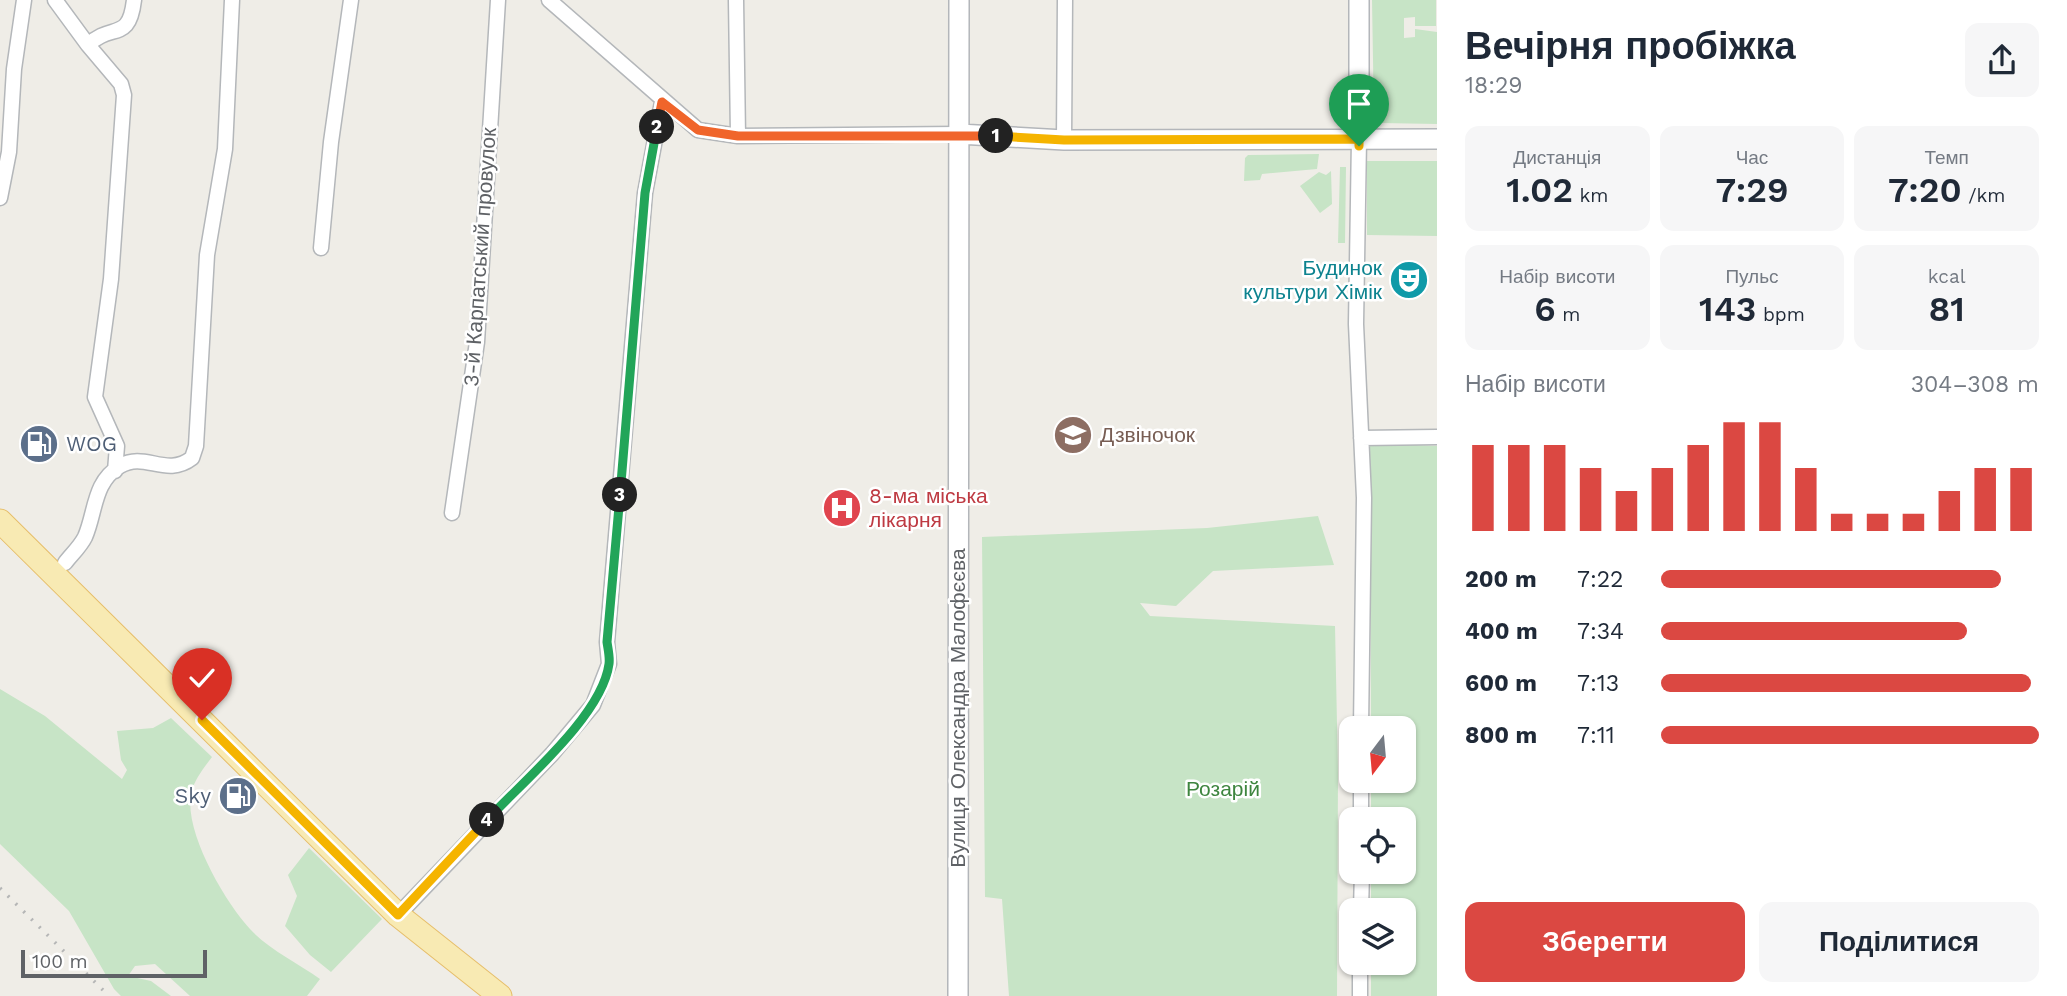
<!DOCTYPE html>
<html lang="uk">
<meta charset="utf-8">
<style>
body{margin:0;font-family:"Work Sans",sans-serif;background:#f6f6f7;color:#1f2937;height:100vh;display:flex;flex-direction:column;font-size:26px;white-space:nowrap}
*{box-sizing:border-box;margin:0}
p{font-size:23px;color:#747a83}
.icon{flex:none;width:38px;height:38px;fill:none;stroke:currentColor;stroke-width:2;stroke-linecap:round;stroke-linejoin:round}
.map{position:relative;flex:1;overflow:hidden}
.drawer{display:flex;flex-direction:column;background:#fff;width:630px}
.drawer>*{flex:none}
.needle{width:46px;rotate:196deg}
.fabs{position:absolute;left:1339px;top:716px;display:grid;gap:14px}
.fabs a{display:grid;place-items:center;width:77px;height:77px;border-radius:14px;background:#fff;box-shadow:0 2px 5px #0004;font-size:35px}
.scale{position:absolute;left:21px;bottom:18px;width:186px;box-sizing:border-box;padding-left:7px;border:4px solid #5f6266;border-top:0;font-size:19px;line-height:24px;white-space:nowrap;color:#5f6266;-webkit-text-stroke:5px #fff;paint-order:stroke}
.pin{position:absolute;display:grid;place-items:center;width:60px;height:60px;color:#fff;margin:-72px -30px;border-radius:50% 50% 50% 0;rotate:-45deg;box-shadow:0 0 7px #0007}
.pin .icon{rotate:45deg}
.km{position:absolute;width:35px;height:35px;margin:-18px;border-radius:50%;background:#222;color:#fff;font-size:19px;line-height:35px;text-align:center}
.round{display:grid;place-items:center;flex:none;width:74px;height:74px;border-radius:14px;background:#f6f6f7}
.head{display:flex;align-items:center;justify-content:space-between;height:119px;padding:0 28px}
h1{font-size:38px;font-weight:600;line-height:52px}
.stats{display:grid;grid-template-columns:repeat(3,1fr);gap:10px;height:119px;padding:7px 28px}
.stats div{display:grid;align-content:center;border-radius:14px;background:#f6f6f7;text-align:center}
.stats b{font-size:35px;font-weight:600}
.stats small{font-size:19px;font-weight:400}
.stats p{font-size:19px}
.chart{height:196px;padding:14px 28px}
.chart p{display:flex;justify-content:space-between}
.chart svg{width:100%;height:126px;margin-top:7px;stroke:#db4842;stroke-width:6}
.action{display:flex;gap:14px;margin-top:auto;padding:14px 28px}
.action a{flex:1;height:80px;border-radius:14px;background:#db4842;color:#fff;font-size:28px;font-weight:600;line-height:80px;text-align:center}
.action a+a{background:#f6f6f7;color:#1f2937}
ul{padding:0 28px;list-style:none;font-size:23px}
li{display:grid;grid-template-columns:112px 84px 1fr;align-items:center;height:52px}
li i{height:18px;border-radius:9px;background:#db4842}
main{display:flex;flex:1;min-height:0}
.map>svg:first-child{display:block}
</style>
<main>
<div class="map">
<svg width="1437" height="996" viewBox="0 0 1437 996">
<rect width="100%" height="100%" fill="#efede7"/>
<path fill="#c7e4c6" d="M1372,0h64v26h-21v-9l-11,1v20l11,-1v-8l22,3v92l-57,-1 -6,-3z
M1319,154l-2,15 -55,5 -2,6 -16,1 1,-23 3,-3z
M1367,161h70v75l-70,-1z
M1340,167h6l-1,76h-7z
M1331,171l1,33 -12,9 -20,-27 19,-14 7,3z
M1370,443l67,3v550h-66v-33l33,-1v-52h-33v-38h33v-53h-33v-38l33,-1v-52h-33z
M1318,516l16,49 -121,6 -37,35 -36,-3 10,13 185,10 3,147 -1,223h-328l-7,-97 -17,-2 -3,-360 225,-9z
M0,689l45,27 77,63 5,-9 -6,-10 -4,-29 36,-3 18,-10 41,39c-9,12 -18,23 -21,37 -7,38 34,108 59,135 18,20 48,34 70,50l-13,17h-117l-35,-32 -20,2 -7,10 23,5 20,15h-50l-7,-7 -45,-78 -69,-67z
M309,848l73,71 -51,53 -21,-17 -25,-29 12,-30 -9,-21z"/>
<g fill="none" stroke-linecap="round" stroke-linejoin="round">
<g stroke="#b4b7ba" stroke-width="17">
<path id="street" d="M55,0l33,45
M549,0l149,130 40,6 221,-2
M736,0l2,136
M1359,139l-3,185 8,174 -3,230
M1064,140l1,-140
M0,198l9,-46 5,-83 10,-69
M321,248l10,-106 20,-142
M1361,438l76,-1
M115,471l2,-25 -22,-49 16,-118 13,-184 -3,-11 -33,-39c24,-23 41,-2 46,-45
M452,513l25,-171 21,-342
M65,563c6,-8 15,-16 20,-26 11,-25 8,-55 35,-71 25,-15 46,12 72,-8l4,-12 11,-191 18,-106 7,-149
M1361,780v39
M1361,910l1,-38
M398,915l154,-161 41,-49 16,-41 -2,-22 38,-449 17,-91
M1360,996v-34"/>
</g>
<g stroke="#b3b6ba" stroke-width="22">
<path id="secondary" d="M959,134l105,6 373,-1
M1359,139v-139
M958,996l1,-996"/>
</g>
<g stroke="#e6be6a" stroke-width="25">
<path id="primary" d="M0,521l398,394 102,81"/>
</g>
<use href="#street" stroke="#fff" stroke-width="14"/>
<use href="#secondary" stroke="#fff" stroke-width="19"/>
<use href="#primary" stroke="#f8eab3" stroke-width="23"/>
<path stroke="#b5b6b6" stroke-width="3.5" stroke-dasharray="2 9" stroke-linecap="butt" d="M0,888l109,108"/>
</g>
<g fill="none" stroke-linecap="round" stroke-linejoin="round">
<g stroke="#fff" stroke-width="14">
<path id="split-1" d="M996,136l68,4 295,-1v7"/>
</g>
<g stroke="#fff" stroke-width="14">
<path id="split-2" d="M657,127l5,-25 36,28 40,6h258"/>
</g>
<g stroke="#fff" stroke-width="14">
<path id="split-3" d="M620,495l25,-302 12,-66"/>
</g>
<g stroke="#fff" stroke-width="14">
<path id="split-4" d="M487,820c35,-38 115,-104 122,-156 1,-7 -1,-15 -2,-22l13,-147"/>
</g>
<g stroke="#fff" stroke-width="14">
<path id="split-5" d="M202,720l196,195 89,-95"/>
</g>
<use href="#split-1" stroke="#f5b400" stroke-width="9"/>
<use href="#split-2" stroke="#f0652b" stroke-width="9"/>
<use href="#split-3" stroke="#22a559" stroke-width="9"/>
<use href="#split-4" stroke="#22a559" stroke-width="9"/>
<use href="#split-5" stroke="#f5b400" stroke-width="9"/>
</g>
<defs>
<g id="theatre-disc" transform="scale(2.0125)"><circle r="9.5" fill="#0f9aa8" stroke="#fff"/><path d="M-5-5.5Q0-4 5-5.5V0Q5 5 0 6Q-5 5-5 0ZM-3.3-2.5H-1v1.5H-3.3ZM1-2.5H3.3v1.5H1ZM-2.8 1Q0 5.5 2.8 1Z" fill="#fff"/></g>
<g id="school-disc" transform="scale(2.0125)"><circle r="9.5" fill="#8d6e63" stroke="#fff"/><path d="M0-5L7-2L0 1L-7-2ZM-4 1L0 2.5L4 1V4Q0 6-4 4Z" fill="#fff"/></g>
<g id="fuel-disc" transform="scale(2.0125)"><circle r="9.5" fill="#5c6f8a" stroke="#fff"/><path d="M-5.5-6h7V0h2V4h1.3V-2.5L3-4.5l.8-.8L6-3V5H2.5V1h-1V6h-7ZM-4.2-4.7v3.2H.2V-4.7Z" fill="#fff"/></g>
<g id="hospital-disc" transform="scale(2.0125)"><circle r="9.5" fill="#e0444e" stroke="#fff"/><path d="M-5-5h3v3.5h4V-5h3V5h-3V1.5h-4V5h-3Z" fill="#fff"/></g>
</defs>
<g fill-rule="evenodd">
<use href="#theatre-disc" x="1409" y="280"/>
<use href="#school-disc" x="1073" y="435"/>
<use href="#fuel-disc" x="39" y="444"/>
<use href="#hospital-disc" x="842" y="508"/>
<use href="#fuel-disc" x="238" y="796"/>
</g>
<g text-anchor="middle" stroke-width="5" stroke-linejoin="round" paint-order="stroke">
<g font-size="21" fill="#5f6266" stroke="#fff">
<text transform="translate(480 257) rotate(-86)" y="7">3-й Карпатський провулок</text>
<text transform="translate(958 708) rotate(-90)" y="7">Вулиця Олександра Малофєєва</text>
</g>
<g font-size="21" fill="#0d838f" stroke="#fff" text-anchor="end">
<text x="1382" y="275">Будинок<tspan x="1382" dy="24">культури Хімік</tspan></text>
</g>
<g font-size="21" fill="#785e54" stroke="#fff" text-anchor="start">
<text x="1100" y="442">Дзвіночок</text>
</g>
<g font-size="21" fill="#4e5e75" stroke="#fff" text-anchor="start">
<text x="66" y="451">WOG</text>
<text x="211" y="803" text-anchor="end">Sky</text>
</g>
<g font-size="21" fill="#be3a42" stroke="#fff" text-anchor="start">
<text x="869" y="503">8-ма міська<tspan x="869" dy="24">лікарня</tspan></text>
</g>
<g font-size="21" fill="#3e853f" stroke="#fff">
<text x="1223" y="796">Розарій</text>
</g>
</g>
</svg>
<div class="fabs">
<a><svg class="needle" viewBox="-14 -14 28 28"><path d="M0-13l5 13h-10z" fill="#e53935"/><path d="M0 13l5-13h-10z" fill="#747a83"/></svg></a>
<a><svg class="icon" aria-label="locate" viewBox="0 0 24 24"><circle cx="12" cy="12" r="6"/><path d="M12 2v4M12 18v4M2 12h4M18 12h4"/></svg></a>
<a><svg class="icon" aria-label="layers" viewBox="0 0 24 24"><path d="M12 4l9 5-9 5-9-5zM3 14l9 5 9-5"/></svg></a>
</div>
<div class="scale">100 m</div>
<div class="pin" style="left:1359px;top:146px;background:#1e9e55"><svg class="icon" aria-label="arrive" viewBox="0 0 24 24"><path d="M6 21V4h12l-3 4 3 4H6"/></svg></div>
<div class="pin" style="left:202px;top:720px;background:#d93025"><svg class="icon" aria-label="check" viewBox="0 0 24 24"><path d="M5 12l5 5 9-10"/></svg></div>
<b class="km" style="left:996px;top:136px">1</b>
<b class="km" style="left:657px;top:127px">2</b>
<b class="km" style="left:620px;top:495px">3</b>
<b class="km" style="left:487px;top:820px">4</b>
</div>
<section class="drawer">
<div class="head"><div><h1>Вечірня пробіжка</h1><p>18:29</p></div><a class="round"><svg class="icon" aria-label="share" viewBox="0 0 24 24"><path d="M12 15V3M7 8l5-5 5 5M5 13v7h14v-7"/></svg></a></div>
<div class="stats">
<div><p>Дистанція</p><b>1.02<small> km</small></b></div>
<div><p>Час</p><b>7:29</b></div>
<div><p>Темп</p><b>7:20<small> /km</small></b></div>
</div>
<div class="stats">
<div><p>Набір висоти</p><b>6<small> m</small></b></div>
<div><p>Пульс</p><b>143<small> bpm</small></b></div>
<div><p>kcal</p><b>81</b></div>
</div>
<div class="chart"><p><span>Набір висоти</span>304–308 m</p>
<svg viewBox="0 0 160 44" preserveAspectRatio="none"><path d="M5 44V14M15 44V14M25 44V14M35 44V22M45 44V30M55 44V22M65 44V14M75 44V6M85 44V6M95 44V22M105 44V38M115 44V38M125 44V38M135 44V30M145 44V22M155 44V22"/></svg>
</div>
<ul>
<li><b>200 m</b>7:22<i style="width:90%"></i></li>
<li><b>400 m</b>7:34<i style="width:81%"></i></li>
<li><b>600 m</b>7:13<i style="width:98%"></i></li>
<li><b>800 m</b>7:11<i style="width:100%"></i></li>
</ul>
<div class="action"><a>Зберегти</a><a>Поділитися</a></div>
</section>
</main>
